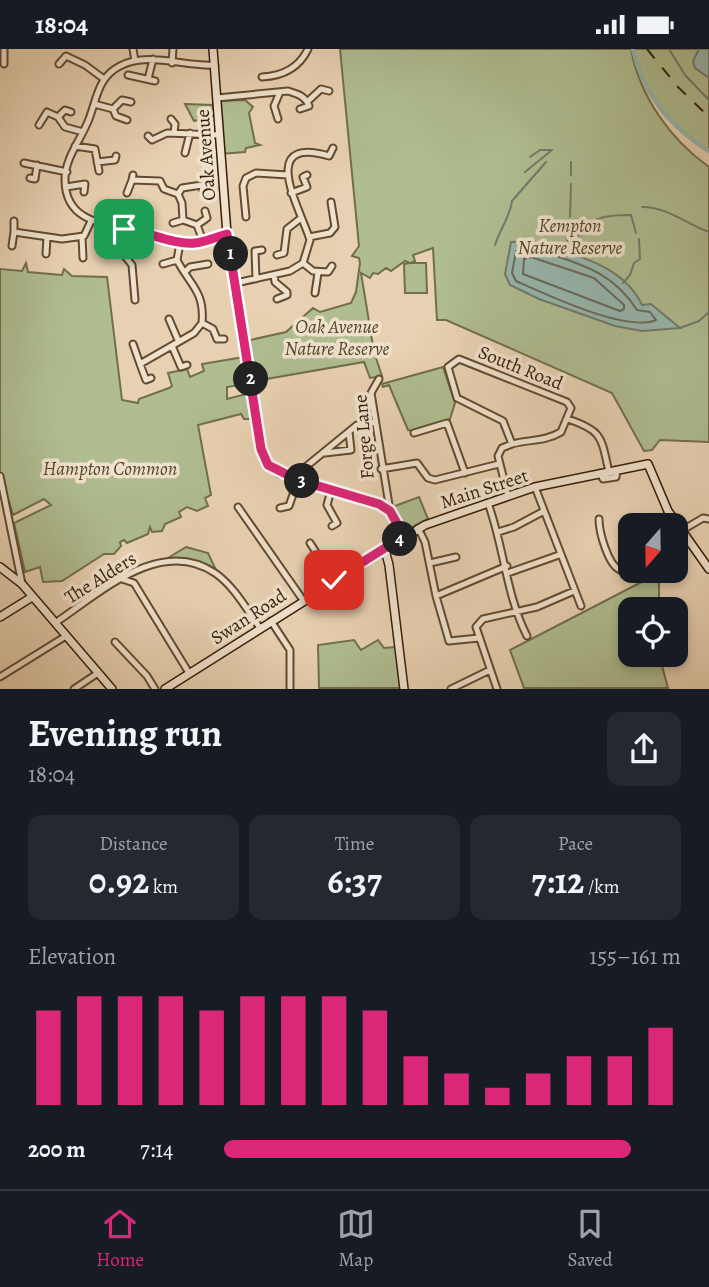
<!DOCTYPE html>
<meta charset="utf-8">
<style>
body{margin:0;font-family:Alegreya,serif;background:#242831;color:#f1f3f6;height:100vh;display:flex;flex-direction:column;font-size:26px;white-space:nowrap}
*{box-sizing:border-box;margin:0}
p{font-size:23px;color:#9ea1a6}
.icon{flex:none;width:38px;height:38px;fill:none;stroke:currentColor;stroke-width:2;stroke-linecap:round;stroke-linejoin:round}
.map{position:relative;height:640px;overflow:hidden}
.drawer{display:flex;flex-direction:column;background:#171b24;flex:1}
.drawer>*{flex:none}
.needle{width:46px;rotate:200deg}
.fabs{position:absolute;left:618px;top:464px;display:grid;gap:14px}
.fabs a{display:grid;place-items:center;width:70px;height:70px;border-radius:14px;background:#171b24;box-shadow:0 4px 10px #0003;font-size:35px}
.pin{position:absolute;display:grid;place-items:center;width:60px;height:60px;color:#fff;margin:-30px;border-radius:14px;box-shadow:0 4px 10px #0006}
.km{position:absolute;width:35px;height:35px;margin:-18px;border-radius:50%;background:#222;color:#fff;font-size:19px;line-height:35px;text-align:center}
.round{display:grid;place-items:center;flex:none;width:74px;height:74px;border-radius:14px;background:#242831}
.head{display:flex;align-items:center;justify-content:space-between;height:119px;padding:0 28px}
h1{font-size:38px;font-weight:700;line-height:52px}
.stats{display:grid;grid-template-columns:repeat(3,1fr);gap:10px;height:119px;padding:7px 28px}
.stats div{display:grid;align-content:center;border-radius:14px;background:#242831;text-align:center}
.stats b{font-size:35px;font-weight:700}
.stats small{font-size:19px;font-weight:400}
.stats p{font-size:19px}
.chart{height:196px;padding:14px 28px}
.chart p{display:flex;justify-content:space-between}
.chart svg{width:100%;height:126px;margin-top:7px;stroke:#db2777;stroke-width:6}
ul{padding:0 28px;list-style:none;font-size:23px}
li{display:grid;grid-template-columns:112px 84px 1fr;align-items:center;height:52px}
li i{height:18px;border-radius:9px;background:#db2777}
.status{display:flex;justify-content:space-between;align-items:center;height:49px;padding:0 35px;background:#171b24;direction:ltr}
.status svg{height:19px;fill:currentColor}
.tab-bar{display:flex;justify-content:space-around;align-items:center;height:98px;border-top:2px solid #363941;background:#171b24;font-size:19px;color:#9ea1a6}
.tab-bar a{display:grid;justify-items:center;gap:4px}
.tab-bar .active{color:#db2777}
.map>svg:first-child{display:block}
</style>
<div class="status"><b>18:04</b><svg viewBox="0 0 49 12"><path d="M0 12V9h3v3zM5 12V6h3v6zM10 12V3h3v9zM15 12V0h3v12zM26 1h20v11H26zM47 4h2v5h-2z"/></svg></div>
<div class="map">
<svg width="709" height="640" viewBox="0 0 709 640">
<rect width="100%" height="100%" fill="#e8d1b2"/>
<filter id="stains"><feTurbulence type="fractalNoise" baseFrequency=".00286" numOctaves="4"/><feColorMatrix values="0 0 0 0 .2 0 0 0 0 .09 0 0 0 0 .02 0 0 0 .5 -.17"/></filter>
<radialGradient id="worn" r=".72"><stop offset=".6" stop-color="#630" stop-opacity="0"/><stop offset="1" stop-color="#630" stop-opacity=".3"/></radialGradient>
<path fill="#afbd91" stroke="#726e4b" stroke-width="2" d="M340,0h291c9,48 39,90 78,118v275l-49,-2 -8,10 -8,1 -32,-58 -166,-73h-9l-4,-72 -20,7 2,6 -4,2h15l1,30h-22l-1,-29 6,-1 -5,-2 -14,10 -5,-3 -8,6 -5,-1 -3,5 -9,-5 13,79 8,24 -12,2 -6,-16 -109,19 -5,-41 36,-8 27,-24 7,4 31,-9 5,-11 4,-29 -1,-5 -7,-2 7,-10z
M633,0h76v102c-39,-24 -66,-57 -76,-102z
M245,51l8,7 -4,6 6,30 5,2 -14,3 -1,4 -25,2v-53z
M185,55l28,1 1,11 -20,5z
M26,214l2,9 34,3 2,-6 8,7 35,1 15,123 16,3 1,-4 30,-11 3,-2 -4,-13 19,-4 3,8 14,-6 -2,-7 42,-7 2,27 -19,3v12l23,-6 2,26h-8l-3,-5 -43,11 13,70 -6,3 3,8 -11,5 -10,-4 -8,5 2,5 -16,7 -3,7 -10,1 -2,-5 -2,7 -21,9 -3,-3 -4,2 1,4 -7,8h-10l-42,27 -19,1 -3,-15 -15,5 -11,-49 37,-18 -7,-6 -31,16 -13,-43v-203l22,2z
M443,318l12,36 -5,16 -32,13 -10,-2 -19,-45 -6,2 -1,-3z
M419,448l9,22 -23,12 -13,-24z
M186,498l22,6 8,17 -25,-10 -23,-2z
M659,524v36h-29v46h29l9,33h-144l-14,-38z
M354,591l7,10 17,-10 6,8 12,-1 5,41h-82l-1,-43z"/>
<path fill="#97b7b0" stroke="#707a6c" stroke-width="2" d="M699,0h10v29l-14,-10 -2,-7z
M533,192c38,13 90,23 109,64l9,-1 29,24 -38,3 -27,-5 -76,-27 -29,-14 -5,-11 6,-32z"/>
<g fill="none" stroke-linecap="round" stroke-linejoin="round">
<path stroke="#666a5a" stroke-width="2" d="M533,199c42,15 78,21 104,62l13,2 6,8c-29,13 -111,-26 -140,-39l-4,-8 4,-22z
M531,208l63,21 30,27v4l-4,2 -97,-37 1,-15z"/>
<path stroke="#707a6c" stroke-width="2" d="M669,0l16,26 24,25
M530,108l10,-7h11
M525,123l27,-22
M571,126v-13
M642,158c25,0 43,16 67,25
M570,168l1,-33
M570,187l12,-1c9,-20 29,-20 49,-20l5,18
M495,196c4,-14 16,-30 17,-44l34,-39
M565,203l4,-23
M623,234l7,-8 4,-12 6,-4 -1,-20
M680,279l19,-7 10,-9"/>
<path stroke="#97b7b0" stroke-width="4.5" d="M633,0c10,45 37,78 76,102"/>
<g stroke="#624b30" stroke-width="9">
<path id="street" d="M133,0l2,12
M172,14l1,-14
M4,15v-15
M59,15l7,-8 19,9 19,14
M215,16c-31,2 -67,-14 -95,1 -22,11 -23,32 -31,53 -8,21 -23,37 -24,59 -1,48 46,46 79,53 16,3 29,12 47,12 12,0 24,-6 36,-9
M128,26l27,6
M262,28c21,-1 37,-9 46,-28
M148,30l5,-20
M217,49l71,-7c10,3 17,5 21,15l-9,3
M307,53l14,-13 8,2
M94,55l19,5 9,-9 9,2
M113,60l3,7 11,4
M58,68l7,-7 6,2
M171,70l4,5 -1,9
M278,70l-4,-13 6,-14
M39,76l8,-13 11,5 7,10 18,5
M148,87l4,4 15,-7 51,2
M75,97l20,3 4,22
M185,104l5,-20
M97,113l18,-2 1,-4
M24,114l43,9
M133,126l-1,5 28,1 4,8 14,5 4,9 1,17 14,5 6,16
M30,129l5,1 2,-14
M66,138l19,-3 -1,8
M127,144l5,-13
M291,144l16,-6 -4,-10 4,-2
M178,145l4,-6 20,-3 1,6
M246,168l-3,-31 3,-8 10,-5 32,2
M14,172v11l48,7 22,-3 7,-15
M173,174l10,-3
M197,176l10,-7 -2,-7
M107,177l3,-10 5,1
M124,179l-1,26 9,11 3,35
M136,181l4,-13
M82,188l1,21
M309,188l21,-4 5,-6 -4,-25
M12,197l2,-14
M46,205l1,-17
M277,206l7,-2 3,-24 14,-11
M303,214l10,8 15,1 4,-6
M163,215l14,-4
M185,223l5,-5 18,-3
M274,226l1,7 12,10v3l-10,4
M256,230l-1,-28 7,-1
M236,234l54,-12 13,-8 7,-23c-9,-30 -54,-105 19,-84l4,-8
M315,244l3,-20
M169,270l9,21
M202,274l11,6 4,10h7
M133,295l7,20 54,-31 8,-10c3,-32 -13,-39 -25,-63l3,-17
M172,297l9,21 6,-2
M459,310l108,43 4,6 -10,24c-17,10 -31,7 -49,12l-9,-23 -46,-23 -9,-31z
M140,315l6,16 5,-2
M379,330l-8,14 19,118
M568,370c35,12 33,18 41,53
M414,384l33,-10 18,50
M325,404l26,-3 -2,-18
M381,420l36,-6 11,15 7,2 64,-16
M600,424l3,6 13,-2 1,-7
M0,427l22,108
M292,429l65,-53 18,-3
M535,438l46,119
M331,441l-4,15 10,18 -5,3
M508,447l-10,-40 4,-8 10,-4
M488,454c16,44 18,92 39,133
M238,458l65,93
M280,459l9,-2 9,-26
M599,470c0,13 9,46 21,51l10,-4
M664,476l4,-14
M418,479l7,14 11,54 71,-30
M681,482l22,-13 6,1
M498,483l16,-5 30,-16
M310,494l24,37
M430,514l26,-6
M662,522v7
M508,524l51,-18
M122,530l12,4 55,90
M436,547l13,45 30,-3
M271,572l19,29v39
M55,574c45,-30 105,-87 160,-50 19,13 32,37 45,55
M115,593l32,34 8,13
M0,628l66,-41
M74,640l24,-16
M451,640l39,-19
M497,640l-21,-62 7,-8 54,-12 37,-16"/>
</g>
<g stroke="#361e05" stroke-width="10">
<path id="secondary" d="M213,0l14,185 37,224 15,15 100,31 11,7 14,25
M385,501l4,15 15,124
M0,518l22,17 90,105
M0,568l32,-20
M165,640l260,-164 110,-38 113,-23 20,47 41,58"/>
</g>
<use href="#street" stroke="#f0e1cd" stroke-width="5"/>
<use href="#secondary" stroke="#f0e1cd" stroke-width="7"/>
<path stroke="#361e05" stroke-width="2" stroke-dasharray="12 12" stroke-linecap="butt" d="M647,0l31,38 31,30"/>
</g>
<g fill="none" stroke-linecap="round" stroke-linejoin="round">
<g stroke="#fff" stroke-width="14">
<path id="route" d="M124,180c23,2 48,16 71,14 10,-1 21,-6 32,-9l34,215 7,16 30,15 81,24 11,7 14,25 -70,44"/>
</g>
<use href="#route" stroke="#db2777" stroke-width="9"/>
</g>
<g text-anchor="middle" stroke-width="7" stroke-linejoin="round" paint-order="stroke">
<g font-size="19" fill="#361e05" stroke="#f0e1cd">
<text transform="translate(205 106) rotate(-94)" y="7">Oak Avenue</text>
<text transform="translate(521 318) rotate(22)" y="7">South Road</text>
<text transform="translate(363 388) rotate(-95)" y="7">Forge Lane</text>
<text transform="translate(484 439) rotate(-18)" y="7">Main Street</text>
<text transform="translate(100 528) rotate(-32)" y="7">The Alders</text>
<text transform="translate(248 567) rotate(-33)" y="7">Swan Road</text>
</g>
<g font-size="19" font-style="italic" fill="#544628" stroke="#f0e1cd">
<text x="570" y="183">Kempton<tspan x="570" dy="22">Nature Reserve</tspan></text>
<text x="337" y="284">Oak Avenue<tspan x="337" dy="22">Nature Reserve</tspan></text>
<text x="110" y="426">Hampton Common</text>
</g>
</g>
<rect width="100%" height="100%" filter="url(#stains)"/>
<rect width="100%" height="100%" fill="url(#worn)"/>
</svg>
<div class="fabs">
<a><svg class="needle" viewBox="-14 -14 28 28"><path d="M0-13l5 13h-10z" fill="#e53935"/><path d="M0 13l5-13h-10z" fill="#9ea1a6"/></svg></a>
<a><svg class="icon" aria-label="locate" viewBox="0 0 24 24"><circle cx="12" cy="12" r="6"/><path d="M12 2v4M12 18v4M2 12h4M18 12h4"/></svg></a>
</div>
<div class="pin" style="left:124px;top:180px;background:#1e9e55"><svg class="icon" aria-label="arrive" viewBox="0 0 24 24"><path d="M6 21V4h12l-3 4 3 4H6"/></svg></div>
<div class="pin" style="left:334px;top:531px;background:#d93025"><svg class="icon" aria-label="check" viewBox="0 0 24 24"><path d="M5 12l5 5 9-10"/></svg></div>
<b class="km" style="left:231px;top:205px">1</b>
<b class="km" style="left:251px;top:330px">2</b>
<b class="km" style="left:302px;top:432px">3</b>
<b class="km" style="left:400px;top:490px">4</b>
</div>
<section class="drawer">
<div class="head"><div><h1>Evening run</h1><p>18:04</p></div><a class="round"><svg class="icon" aria-label="share" viewBox="0 0 24 24"><path d="M12 15V3M7 8l5-5 5 5M5 13v7h14v-7"/></svg></a></div>
<div class="stats">
<div><p>Distance</p><b>0.92<small> km</small></b></div>
<div><p>Time</p><b>6:37</b></div>
<div><p>Pace</p><b>7:12<small> /km</small></b></div>
</div>
<div class="chart"><p><span>Elevation</span>155–161 m</p>
<svg viewBox="0 0 160 44" preserveAspectRatio="none"><path d="M5 44V11M15 44V6M25 44V6M35 44V6M45 44V11M55 44V6M65 44V6M75 44V6M85 44V11M95 44V27M105 44V33M115 44V38M125 44V33M135 44V27M145 44V27M155 44V17"/></svg>
</div>
<ul>
<li><b>200 m</b>7:14<i style="width:89%"></i></li>
</ul>
</section>
<nav class="tab-bar">
<a class="active"><svg class="icon" aria-label="home" viewBox="0 0 24 24"><path d="M3 11l9-7 9 7M6 9v11h12V9"/></svg>Home</a>
<a><svg class="icon" aria-label="map" viewBox="0 0 24 24"><path d="M3 6l6-2 6 2 6-2v14l-6 2-6-2-6 2zM9 4v14M15 6v14"/></svg>Map</a>
<a><svg class="icon" aria-label="saved" viewBox="0 0 24 24"><path d="M7 4h10v16l-5-4-5 4z"/></svg>Saved</a>
</nav>
